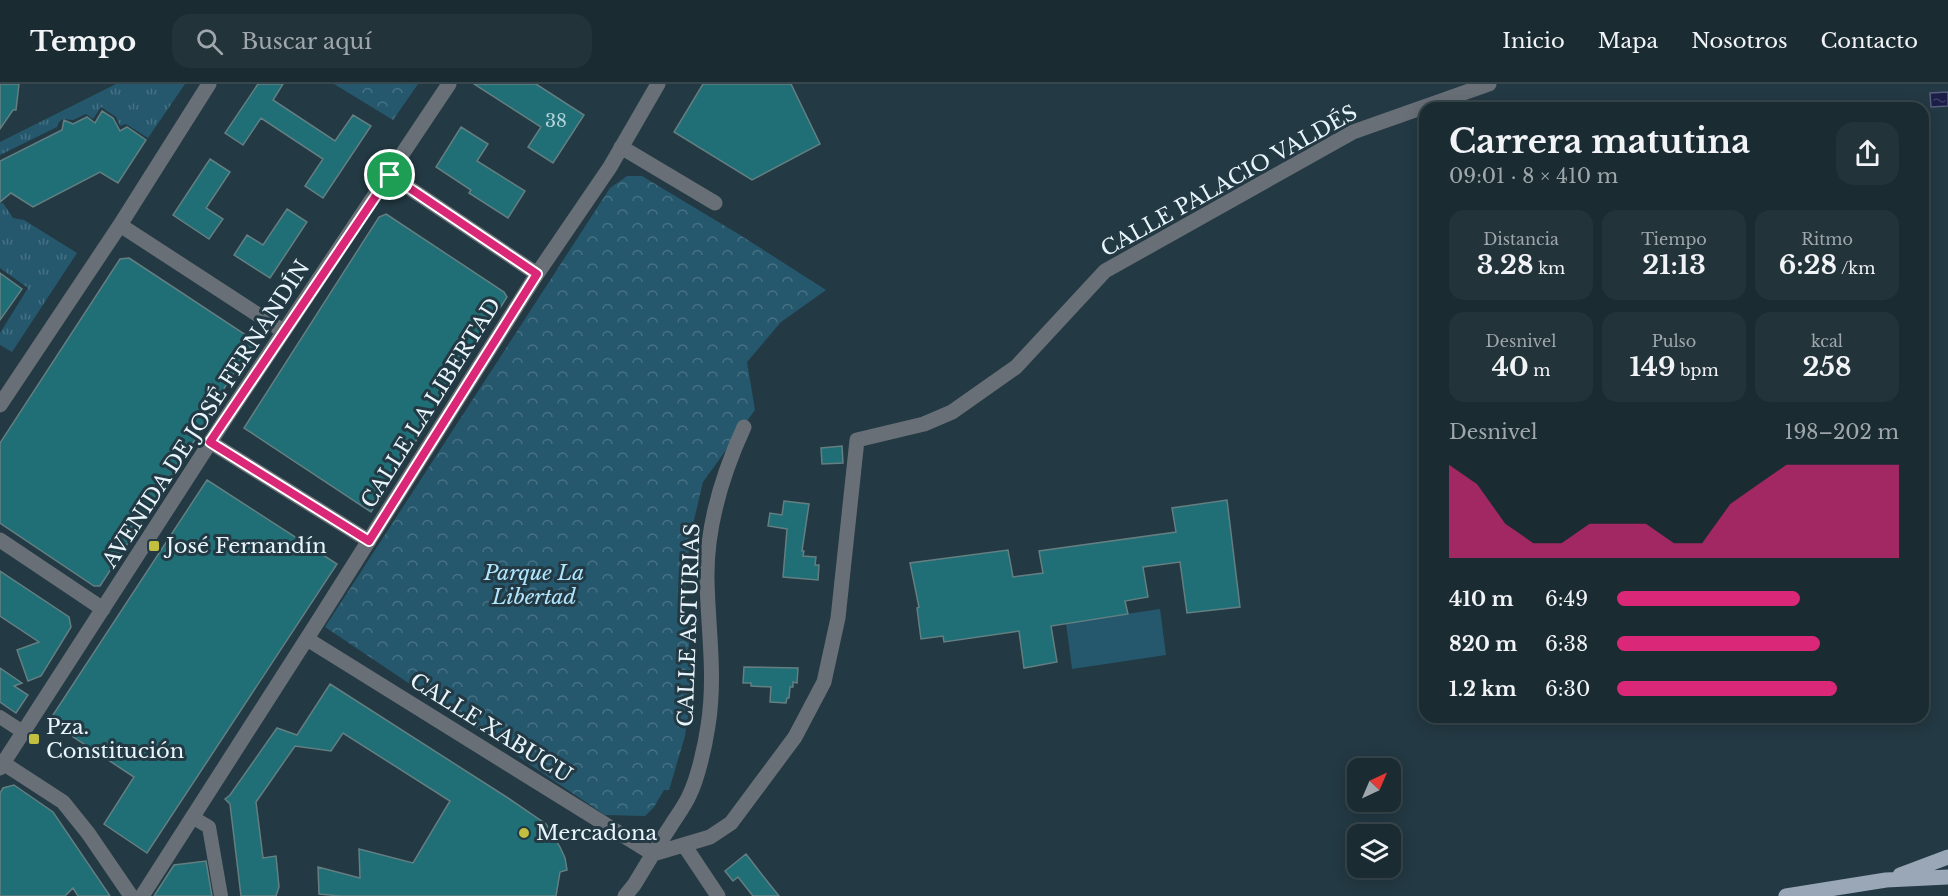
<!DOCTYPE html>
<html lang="es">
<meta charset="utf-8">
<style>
body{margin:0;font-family:"Libre Baskerville",serif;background:#23333a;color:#f1f3f6;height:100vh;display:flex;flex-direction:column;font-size:22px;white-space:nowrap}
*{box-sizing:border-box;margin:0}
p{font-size:20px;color:#9fa7ac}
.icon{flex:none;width:33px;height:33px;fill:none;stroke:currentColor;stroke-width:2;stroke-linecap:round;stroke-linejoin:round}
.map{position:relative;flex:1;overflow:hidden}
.sheet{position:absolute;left:1419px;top:18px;width:510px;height:621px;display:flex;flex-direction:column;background:#1a2b32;border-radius:18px;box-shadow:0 3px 15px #0003,0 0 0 2px #38474d}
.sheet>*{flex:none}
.needle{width:39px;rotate:44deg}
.buttons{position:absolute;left:1347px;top:674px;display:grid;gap:12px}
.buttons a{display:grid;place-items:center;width:54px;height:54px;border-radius:12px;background:#1a2b32;box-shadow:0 3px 15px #0003,0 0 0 2px #38474d;font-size:30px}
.pin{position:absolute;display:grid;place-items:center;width:51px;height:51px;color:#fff;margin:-26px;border:3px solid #fff;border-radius:50%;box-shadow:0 2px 6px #0007}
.round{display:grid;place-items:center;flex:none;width:63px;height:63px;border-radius:18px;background:#23333a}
.overview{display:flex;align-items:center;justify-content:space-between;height:102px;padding:0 30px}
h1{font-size:33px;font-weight:800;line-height:45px}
.metrics{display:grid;grid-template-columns:repeat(3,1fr);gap:9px;height:102px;padding:6px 30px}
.metrics div{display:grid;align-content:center;border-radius:15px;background:#23333a;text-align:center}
.metrics b{font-size:26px;font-weight:800}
.metrics small{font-size:16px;font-weight:400}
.metrics p{font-size:16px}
.chart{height:168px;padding:12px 30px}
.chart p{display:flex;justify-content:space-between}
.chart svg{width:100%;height:108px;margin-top:6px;fill:#db2777;opacity:.7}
ul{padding:0 30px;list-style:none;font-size:20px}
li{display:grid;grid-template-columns:96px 72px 1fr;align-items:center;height:45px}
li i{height:15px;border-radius:8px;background:#db2777}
header{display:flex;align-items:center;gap:36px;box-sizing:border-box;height:84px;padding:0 30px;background:#1a2b32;border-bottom:2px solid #38474d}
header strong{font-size:28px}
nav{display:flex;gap:33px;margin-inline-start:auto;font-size:21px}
.search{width:420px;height:54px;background:#23333a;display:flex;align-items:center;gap:15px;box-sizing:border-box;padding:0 21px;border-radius:18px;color:#9fa7ac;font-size:22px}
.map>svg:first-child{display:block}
</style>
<header>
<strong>Tempo</strong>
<div class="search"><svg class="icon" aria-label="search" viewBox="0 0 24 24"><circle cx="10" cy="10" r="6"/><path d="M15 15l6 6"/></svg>Buscar aquí</div>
<nav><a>Inicio</a><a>Mapa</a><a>Nosotros</a><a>Contacto</a></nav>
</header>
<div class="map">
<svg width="1948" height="812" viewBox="0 0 1948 812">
<defs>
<pattern id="grass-tufts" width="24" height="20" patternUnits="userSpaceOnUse" patternTransform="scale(1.5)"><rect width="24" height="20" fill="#26586d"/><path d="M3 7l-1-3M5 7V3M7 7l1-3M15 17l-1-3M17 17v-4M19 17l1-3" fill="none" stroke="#467183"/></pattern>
<pattern id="forest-crowns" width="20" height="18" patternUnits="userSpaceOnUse" patternTransform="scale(1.5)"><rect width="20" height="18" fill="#26586d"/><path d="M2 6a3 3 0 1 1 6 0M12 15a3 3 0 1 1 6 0" fill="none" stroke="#467183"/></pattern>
<pattern id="water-ripples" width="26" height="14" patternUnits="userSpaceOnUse" patternTransform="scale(1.5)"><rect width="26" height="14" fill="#1b1e46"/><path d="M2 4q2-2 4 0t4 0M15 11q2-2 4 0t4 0" fill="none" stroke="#3c3f62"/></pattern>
</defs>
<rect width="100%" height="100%" fill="#233943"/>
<path fill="url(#grass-tufts)" d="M116,0h69l-37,54 -22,-14 -6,2 -4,-9 -15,-10 -8,12 -7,-5 -13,6 -10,-1 -4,3 -2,5 -57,28v-13z
M0,119h3l10,15 11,2 53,33 -65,99 -12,-7v-12l28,-45 -28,-20z"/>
<path fill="url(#forest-crowns)" d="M334,0h84l-25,36z
M627,92h15l98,59 86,55 -45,32 -34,40 8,48 -52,72 -13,55 -5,60 6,69 -1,37 -5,33 -16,54h-5l-10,17 -9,9 -40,-1 -280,-188 285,-439z"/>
<path fill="#26586d" d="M1160,525l6,46 -94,14 -6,-46z"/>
<path fill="url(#water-ripples)" stroke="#585e7d" stroke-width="1.5" d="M1948,8v14l-17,1 -1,-14z"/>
<path fill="#206e76" stroke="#637f82" stroke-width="1.5" d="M0,0h19l-3,26h-3l-13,19z
M258,0h25l-10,16 62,41 18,-26 18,11 -48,72 -18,-12 18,-27 -62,-41 -18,27 -18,-12z
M474,0h62l48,31 -31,48 -25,-16 13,-20z
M703,0h88l29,60 -68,36 -78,-48z
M102,27l11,7 7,13 7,-4 19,13 -28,43 -18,-11 -67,35 -22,-14 -11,9v-41l62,-31 2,-10 9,4 14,-7 8,6z
M461,43l27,17 -11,17 48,30 -17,27 -39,-25 2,-3 -35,-23z
M210,75l20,13 -24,36 17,11 -14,20 -36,-24z
M287,125l20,13 -37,56 -36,-23 13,-20 16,10z
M386,130l118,78 3,5 -136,215 -127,-84 135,-211z
M129,174l123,81 3,4 -1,4 -10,16 -2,-2 -21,32 3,2 -124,191h-6l-94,-63v-80l120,-184z
M0,189l22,16 -22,31z
M842,362l1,17 -21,1 -1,-16z
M207,396l130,84 -190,289 -43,-29 30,-47 -85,-56z
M1227,416l13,107 -53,6 -7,-51 -37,5 5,30 -23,4 3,13 -77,12 6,36 -33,6 -5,-37 -75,11 -1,-6 -22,3 -4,-31 2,-1 -9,-44 98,-13 5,27 30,-4 -4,-22 137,-19 -4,-24z
M784,417l25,3 -7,47h2l-1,5 13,1 -1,8h4l-1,15 -35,-3 4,-48 -19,-3 2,-13 12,2z
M0,487l69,46 2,10 -30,49 -13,5 -11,-31 22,-8 -39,-26z
M744,583l54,1 -1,15 -4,-1v5h-3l-1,11h-2l-1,5 -16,-1 1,-15 -20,-1v-3h-8z
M0,584l22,15 -8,3 14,9 -12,18 -16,-11z
M330,600l178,114 38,26 14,23 5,11 2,12 -7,2 -4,24h-216l-21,-2 -1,-27 42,11 -1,-29 54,14 37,-62 -107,-68 -12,18 -36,-5 -39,56 7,56 13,-2 3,31 -3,9h-35l-11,-92 -5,-5 5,-4 47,-67 20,7z
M14,701l39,27 57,84h-32l-5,-8 -8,8h-65v-103l3,-5z
M746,770l17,22 16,20h-26l-15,-19 -5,4 -8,-10z
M206,777l6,35h-58l20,-31z"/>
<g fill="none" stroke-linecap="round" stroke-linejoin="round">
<path stroke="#686f77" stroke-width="14" d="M0,633l23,15
M192,733l17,10 12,69"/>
<path stroke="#686f77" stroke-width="15" d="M621,63l94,56
M390,91l147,99
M120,141l163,106
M0,321l120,-180 89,-141
M210,358l159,99
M0,456l103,69
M307,555l346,215
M3,679l60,39 25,31 43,63
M684,761l34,51
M653,770l57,-17 21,-14 64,-86 29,-55 14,-64 19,-178 67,-16 28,-12 64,-45 89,-96 248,-139 136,-48
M142,812l178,-278 217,-344 73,-107 48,-83
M625,812l9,-11c12,-19 23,-39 36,-58 6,-10 14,-20 19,-31 9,-18 16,-50 19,-70 8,-50 0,-96 -1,-146 -1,-53 15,-105 37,-153"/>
<path stroke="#686f77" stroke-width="15" d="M0,684l224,-347 225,-337"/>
<path stroke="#99a7b7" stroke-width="15" d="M1900,791l48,-18
M1786,812l100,-16 62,-3"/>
</g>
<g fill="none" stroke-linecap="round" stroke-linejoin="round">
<g stroke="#fff" stroke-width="12">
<path id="route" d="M390,91l147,99 -168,267 -159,-99z"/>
</g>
<use href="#route" stroke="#db2777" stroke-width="8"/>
</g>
<g fill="#c1be40" stroke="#233943" stroke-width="2">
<rect x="148" y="456" width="12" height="12" rx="3"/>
<rect x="28" y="649" width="12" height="12" rx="3"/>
<circle cx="524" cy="749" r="6"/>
</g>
<g text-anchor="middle" stroke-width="6" stroke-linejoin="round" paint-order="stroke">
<g font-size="18" fill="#b6d3da">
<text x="556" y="43">38</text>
</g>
<g font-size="21" fill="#e8f5fc" stroke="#233943">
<text transform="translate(1229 97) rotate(-29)" y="7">CALLE PALACIO VALDÉS</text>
<text transform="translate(431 319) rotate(-58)" y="7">CALLE LA LIBERTAD</text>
<text transform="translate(206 330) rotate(-57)" y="7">AVENIDA DE JOSÉ FERNANDÍN</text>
<text transform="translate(689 541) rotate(-88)" y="7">CALLE ASTURIAS</text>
<text transform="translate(491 644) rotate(32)" y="7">CALLE XABUCU</text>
</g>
<g font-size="21" fill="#e8f5fc" stroke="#233943" text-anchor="start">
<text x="166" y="469">José Fernandín</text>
<text x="46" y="650">Pza.<tspan x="46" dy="24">Constitución</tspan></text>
<text x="536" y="756">Mercadona</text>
</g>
<g font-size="21" font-style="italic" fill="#b1e5fd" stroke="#233943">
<text x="534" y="496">Parque La<tspan x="534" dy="24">Libertad</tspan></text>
</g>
</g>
</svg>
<div class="buttons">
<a><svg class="needle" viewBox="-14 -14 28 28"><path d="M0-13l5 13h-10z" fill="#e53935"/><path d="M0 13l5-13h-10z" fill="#9fa7ac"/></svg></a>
<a><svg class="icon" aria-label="layers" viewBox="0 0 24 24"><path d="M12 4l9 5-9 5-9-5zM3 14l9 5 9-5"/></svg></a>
</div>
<div class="pin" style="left:390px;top:91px;background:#1e9e55"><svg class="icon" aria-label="arrive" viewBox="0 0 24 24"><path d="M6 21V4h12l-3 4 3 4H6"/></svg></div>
<section class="sheet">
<div class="overview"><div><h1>Carrera matutina</h1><p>09:01 · 8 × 410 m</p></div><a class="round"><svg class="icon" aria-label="share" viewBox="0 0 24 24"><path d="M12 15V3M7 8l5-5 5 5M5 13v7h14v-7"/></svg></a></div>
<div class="metrics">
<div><p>Distancia</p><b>3.28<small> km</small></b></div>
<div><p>Tiempo</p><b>21:13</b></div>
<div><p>Ritmo</p><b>6:28<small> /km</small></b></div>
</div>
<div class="metrics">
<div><p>Desnivel</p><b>40<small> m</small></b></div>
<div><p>Pulso</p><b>149<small> bpm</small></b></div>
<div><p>kcal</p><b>258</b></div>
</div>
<div class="chart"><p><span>Desnivel</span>198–202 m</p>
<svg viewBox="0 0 160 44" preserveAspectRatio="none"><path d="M0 44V6L10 14L20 30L30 38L40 38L50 30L60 30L70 30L80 38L90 38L100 22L110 14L120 6L130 6L140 6L150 6L160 6V44z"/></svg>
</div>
<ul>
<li><b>410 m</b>6:49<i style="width:65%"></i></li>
<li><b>820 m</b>6:38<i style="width:72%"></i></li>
<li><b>1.2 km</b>6:30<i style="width:78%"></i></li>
</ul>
</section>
</div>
